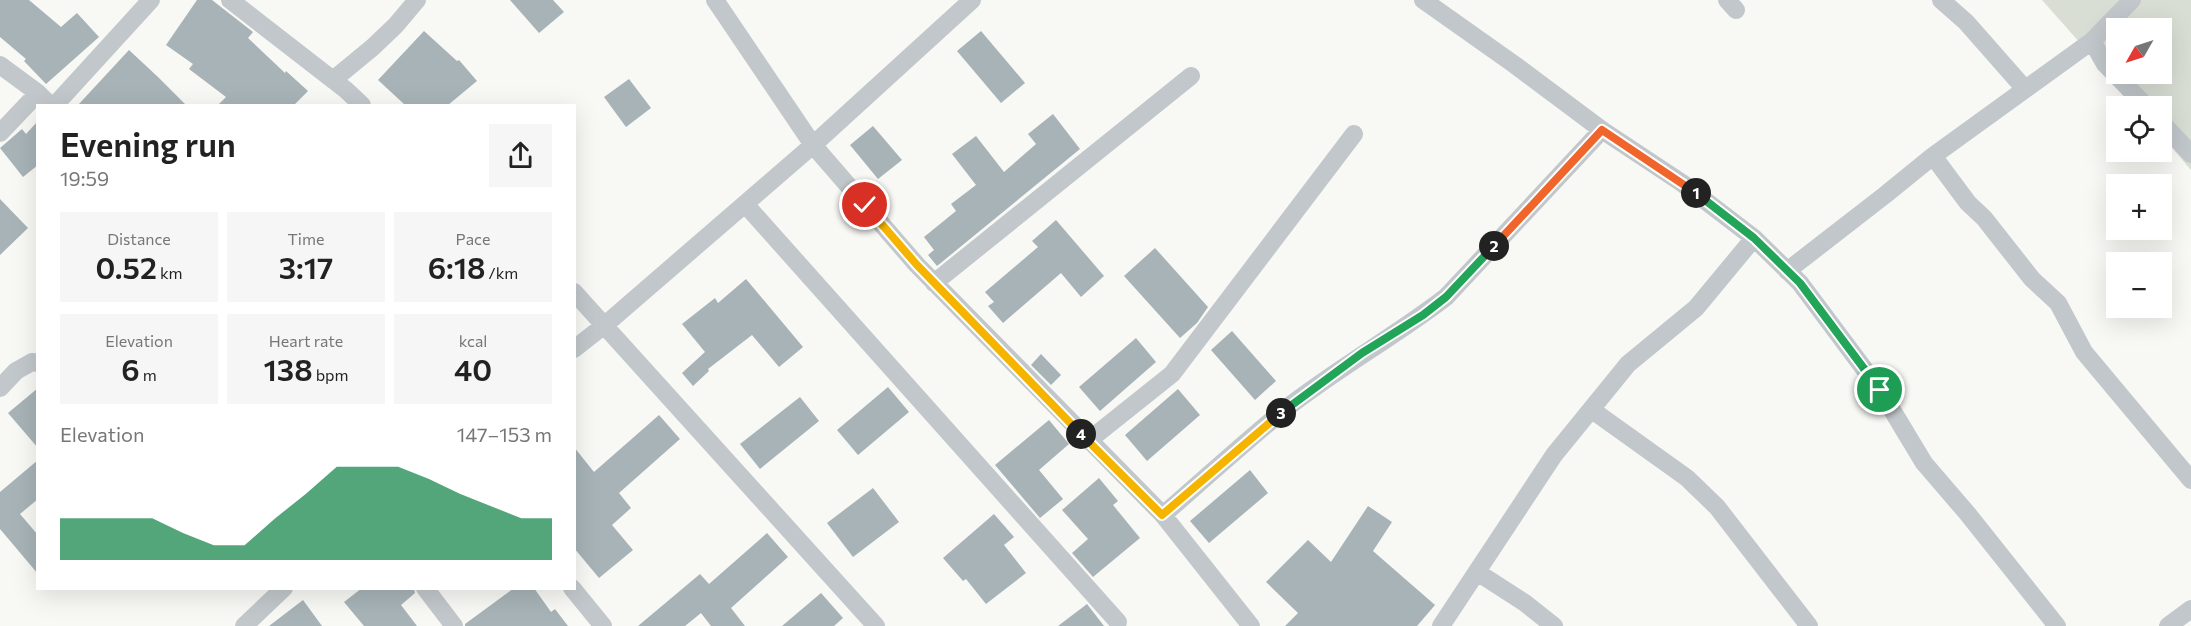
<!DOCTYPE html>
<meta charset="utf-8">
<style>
body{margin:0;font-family:Commissioner,sans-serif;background:#f6f6f6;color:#222;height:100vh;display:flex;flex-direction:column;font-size:22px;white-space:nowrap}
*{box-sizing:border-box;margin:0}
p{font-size:20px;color:#767676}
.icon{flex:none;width:33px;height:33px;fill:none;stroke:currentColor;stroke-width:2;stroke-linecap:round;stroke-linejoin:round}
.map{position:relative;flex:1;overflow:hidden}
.drawer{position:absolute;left:36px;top:104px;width:540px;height:486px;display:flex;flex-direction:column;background:#fff;border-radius:0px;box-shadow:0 6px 24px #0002}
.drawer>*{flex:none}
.needle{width:39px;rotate:231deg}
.controls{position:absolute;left:2106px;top:18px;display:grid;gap:12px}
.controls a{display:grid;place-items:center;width:66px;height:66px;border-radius:0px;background:#fff;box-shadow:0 6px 24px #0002;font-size:30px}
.pin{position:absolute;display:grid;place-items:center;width:51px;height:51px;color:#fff;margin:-26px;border:3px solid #fff;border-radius:50%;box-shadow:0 2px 6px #0007}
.km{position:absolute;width:30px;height:30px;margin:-15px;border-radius:50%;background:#222;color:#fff;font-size:16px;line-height:30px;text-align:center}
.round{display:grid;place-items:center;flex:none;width:63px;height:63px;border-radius:0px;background:#f6f6f6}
.headline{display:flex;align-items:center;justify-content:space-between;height:102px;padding:0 24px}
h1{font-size:33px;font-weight:600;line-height:45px}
.stats{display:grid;grid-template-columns:repeat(3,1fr);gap:9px;height:102px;padding:6px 24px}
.stats div{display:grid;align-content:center;border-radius:0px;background:#f6f6f6;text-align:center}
.stats b{font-size:30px;font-weight:600}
.stats small{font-size:16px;font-weight:400}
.stats p{font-size:16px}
.chart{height:168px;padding:12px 24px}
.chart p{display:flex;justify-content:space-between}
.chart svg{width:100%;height:108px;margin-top:6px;fill:#0b8043;opacity:.7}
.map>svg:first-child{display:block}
</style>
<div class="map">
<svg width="2191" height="626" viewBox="0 0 2191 626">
<rect width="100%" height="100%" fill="#f8f8f5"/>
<path fill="#d9ded4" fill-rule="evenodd" d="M2042,0h149v170l-29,-34v-30h-26zM2116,28h46v46h-46z"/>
<path fill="#a7b3b7" d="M0,0h29l32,27 16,-14 22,24 -53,47 -22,-23 2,-2 -26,-22z
M197,0h15l41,32 -5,6 37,35 1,-2 22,20 -14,14h-76l8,-8 -37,-28 4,-5 -27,-19z
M510,0h43l11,12 -25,21z
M424,31l33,30 2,-1 18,21 -29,24h-43l-27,-25z
M981,31l44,52 -24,20 -44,-52z
M129,50l29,27 28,28h-108z
M629,79l22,29 -25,19 -22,-30z
M1053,114l27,35 -143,117 -9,-11 6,-5 -10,-13 32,-26 -5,-7 25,-19 -24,-31 24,-18 28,36 32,-28 -8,-10z
M38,121v44l-15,12 -23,-29 22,-19 4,5z
M873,126l29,34 -24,19 -28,-34z
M0,199l28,29 -28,27z
M1056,220l48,56 -23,21 -20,-24 -58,50 -15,-17 6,-4 -9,-10 53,-45 -6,-6z
M1155,248l53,59 -11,16 -17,15 -56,-62z
M746,279l57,68 -24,20 -27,-32 -44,34 1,2 -16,15 -11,-13 23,-21 -23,-28 33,-26 3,5z
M1232,331l44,50 -21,19 -44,-50z
M1136,338l20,24 -56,49 -21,-24z
M1041,354l20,21 -10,10 -20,-20z
M888,387l21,25 -51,43 -21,-25z
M38,388v60l-30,-35z
M1178,389l22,26 -53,46 -22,-26z
M800,397l19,24 -59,48 -20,-25z
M659,415l21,24 -61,54 12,15 -19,17 21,25 -34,28 -25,-30v-101l20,25z
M1049,420l20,24 -30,26 24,29 -23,19 -45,-53z
M38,460v39l-18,15 18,21v39l-38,-45v-37z
M1250,470l18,23 -59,50 -19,-22z
M1099,478l19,23 -5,4 27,33 -47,39 -21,-24 16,-14 -26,-29z
M873,488l26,34 -46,35 -26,-34z
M1368,506l24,16 -19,29 62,54 -18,21h-132l13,-13 -32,-31 42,-42 23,22z
M994,514l20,23 -10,8 22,28 -40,31 -20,-25 -3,2 -20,-23z
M767,533l21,24 -57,51 14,18h-34l-10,-13 -16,13h-47l62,-52 9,10z
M362,588h52l1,5 -14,12 16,21h-53l-20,-24z
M514,588h20l17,24 4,-3 13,17h-103v-2z
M821,593l22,25 -9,8h-52z
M303,600l19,26h-53z
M1087,604l17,22h-46z"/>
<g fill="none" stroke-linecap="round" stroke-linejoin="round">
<path stroke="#c1c7ca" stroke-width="18" d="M230,0l116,90 16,15
M715,0l98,145 104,120 246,250 88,111
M1423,0l92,65 87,65 80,53 72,55 46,45 80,107 44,73 43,50 90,113
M1727,0l9,10
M1941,0l25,22 59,67
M2132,0l-40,41 13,23 41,42
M0,65l38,28 12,12
M333,80l40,-33 23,-22 21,-25
M55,105l96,-105
M2162,123l29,31
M0,133l38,-40
M1933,156l35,47 16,15 48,61 26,24 26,49 107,128
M745,204l373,418
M1787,271l98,-76 48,-39 159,-115
M934,283l257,-207
M574,292l302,334
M574,349l32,-25 207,-179 159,-145
M0,388l16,-17 16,-9 6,1
M1592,410l95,68 30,29 92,119
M1088,441l84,-67 182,-240
M1163,515c40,-35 80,-71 121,-105 52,-41 110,-73 162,-113l156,-167
M1477,572l48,31 29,23
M425,588l29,38
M572,588l31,38
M244,626l40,-38
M1441,626l113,-171 74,-91 68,-56 58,-70
M2168,626l23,-17"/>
</g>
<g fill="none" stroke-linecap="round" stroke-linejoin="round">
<g stroke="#fff" stroke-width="12">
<path id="split-1" d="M1696,193l58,45 46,45 80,107"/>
</g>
<g stroke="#fff" stroke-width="12">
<path id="split-2" d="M1494,246l108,-116 94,63"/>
</g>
<g stroke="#fff" stroke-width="12">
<path id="split-3" d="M1281,413l81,-60 61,-38 23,-18 48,-51"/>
</g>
<g stroke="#fff" stroke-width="12">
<path id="split-4" d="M1081,434l81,81 119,-102"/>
</g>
<g stroke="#fff" stroke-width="12">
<path id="split-5" d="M865,205l52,60 164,169"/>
</g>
<use href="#split-1" stroke="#22a559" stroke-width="8"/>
<use href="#split-2" stroke="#f0652b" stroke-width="8"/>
<use href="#split-3" stroke="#22a559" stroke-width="8"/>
<use href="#split-4" stroke="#f5b400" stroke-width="8"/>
<use href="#split-5" stroke="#f5b400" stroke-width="8"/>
</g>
</svg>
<div class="controls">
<a><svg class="needle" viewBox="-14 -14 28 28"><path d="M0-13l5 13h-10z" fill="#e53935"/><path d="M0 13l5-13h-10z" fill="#767676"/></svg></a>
<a><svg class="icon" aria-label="locate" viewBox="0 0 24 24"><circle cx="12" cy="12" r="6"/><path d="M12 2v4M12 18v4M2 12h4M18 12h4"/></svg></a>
<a>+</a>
<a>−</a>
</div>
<div class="pin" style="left:1880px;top:390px;background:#1e9e55"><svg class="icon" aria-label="arrive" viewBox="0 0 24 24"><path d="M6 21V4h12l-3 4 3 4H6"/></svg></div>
<div class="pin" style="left:865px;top:205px;background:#d93025"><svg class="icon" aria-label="check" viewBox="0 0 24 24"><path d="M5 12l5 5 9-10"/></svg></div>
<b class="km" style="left:1696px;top:193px">1</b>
<b class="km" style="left:1494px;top:246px">2</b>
<b class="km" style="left:1281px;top:413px">3</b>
<b class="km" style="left:1081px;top:434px">4</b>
<section class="drawer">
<div class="headline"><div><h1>Evening run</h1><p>19:59</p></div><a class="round"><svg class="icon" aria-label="share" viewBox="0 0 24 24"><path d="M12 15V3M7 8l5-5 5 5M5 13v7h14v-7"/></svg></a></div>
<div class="stats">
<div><p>Distance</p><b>0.52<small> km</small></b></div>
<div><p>Time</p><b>3:17</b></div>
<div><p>Pace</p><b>6:18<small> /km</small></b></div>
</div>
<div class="stats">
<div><p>Elevation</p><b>6<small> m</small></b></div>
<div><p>Heart rate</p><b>138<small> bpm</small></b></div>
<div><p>kcal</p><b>40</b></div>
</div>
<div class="chart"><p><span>Elevation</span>147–153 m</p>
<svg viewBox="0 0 160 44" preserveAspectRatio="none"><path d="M0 44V27L10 27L20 27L30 27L40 33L50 38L60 38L70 27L80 17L90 6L100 6L110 6L120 11L130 17L140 22L150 27L160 27V44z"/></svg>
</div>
</section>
</div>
